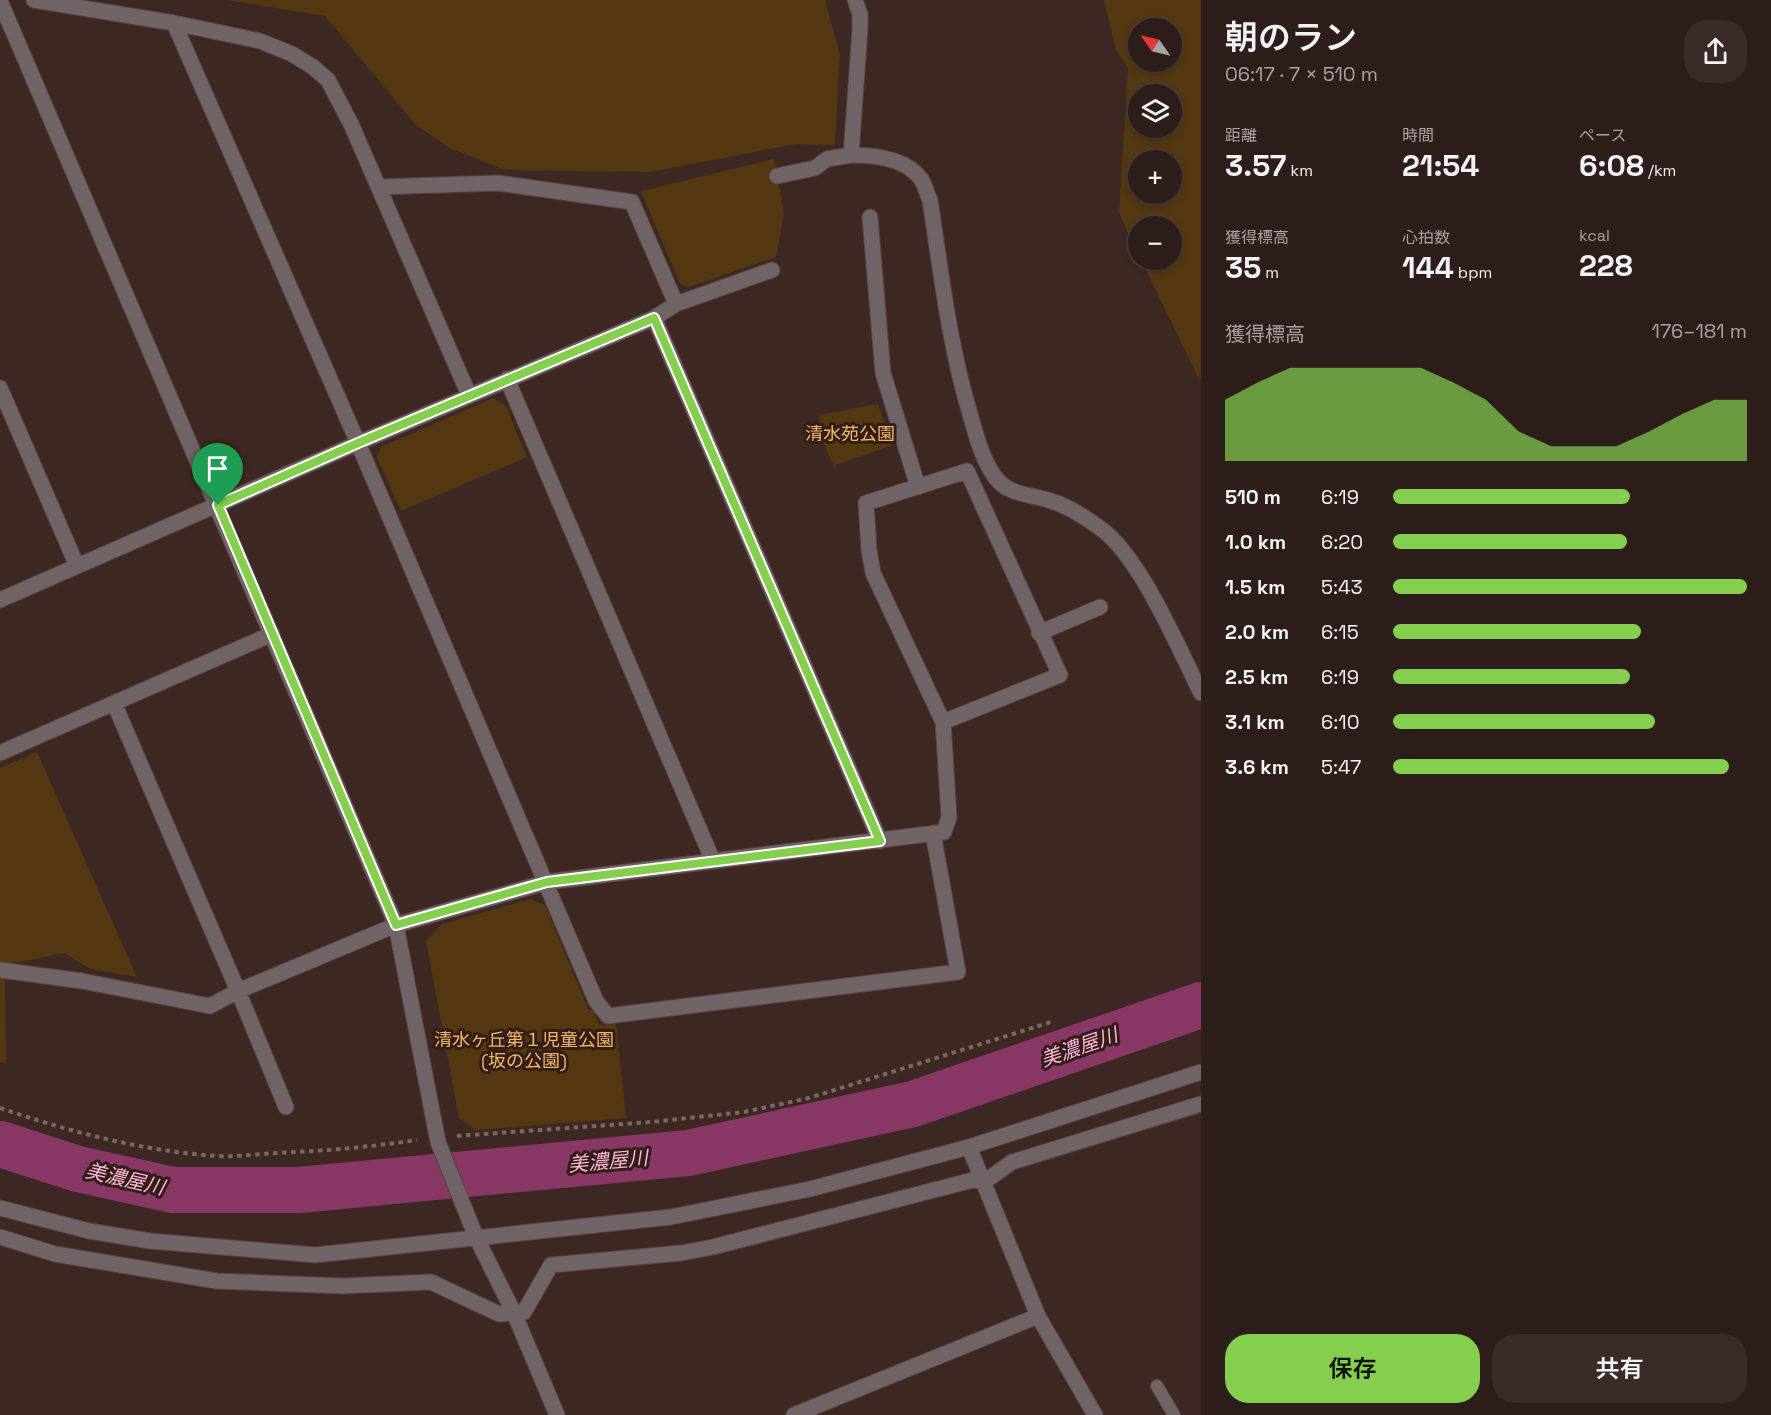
<!DOCTYPE html>
<html lang="ja">
<meta charset="utf-8">
<style>
body{margin:0;font-family:"Space Grotesk","Noto Sans JP",sans-serif;background:#3a2b28;color:#f1f3f6;height:100vh;display:flex;flex-direction:column;font-size:22px;white-space:nowrap}
*{box-sizing:border-box;margin:0}
p{font-size:20px;color:#a7a2a3}
.icon{flex:none;width:33px;height:33px;fill:none;stroke:currentColor;stroke-width:2;stroke-linecap:round;stroke-linejoin:round}
.map{position:relative;flex:1;overflow:hidden}
.sheet{display:flex;flex-direction:column;background:#2e1e1b;width:570px}
.sheet>*{flex:none}
.needle{width:39px;rotate:304deg}
.controls{position:absolute;left:1128px;top:18px;display:grid;gap:12px}
.controls a{display:grid;place-items:center;width:54px;height:54px;border-radius:50%;background:#2e1e1b;box-shadow:0 3px 9px #0003,0 0 0 2px #493c3a;font-size:30px}
.pin{position:absolute;display:grid;place-items:center;width:51px;height:51px;color:#fff;margin:-62px -26px;border-radius:50% 50% 50% 0;rotate:-45deg;box-shadow:0 0 6px #0007}
.pin .icon{rotate:45deg}
.round{display:grid;place-items:center;flex:none;width:63px;height:63px;border-radius:24px;background:#3a2b28}
.overview{display:flex;align-items:center;justify-content:space-between;height:102px;padding:0 24px}
h1{font-size:33px;font-weight:600;line-height:45px}
.stats{display:grid;grid-template-columns:repeat(3,1fr);gap:9px;height:102px;padding:6px 24px}
.stats div{display:grid;align-content:center}
.stats b{font-size:30px;font-weight:600}
.stats small{font-size:16px;font-weight:400}
.stats p{font-size:16px}
.chart{height:168px;padding:12px 24px}
.chart p{display:flex;justify-content:space-between}
.chart svg{width:100%;height:108px;margin-top:6px;fill:#84d04e;opacity:.7}
.action{display:flex;gap:12px;margin-top:auto;padding:12px 24px}
.action a{flex:1;height:69px;border-radius:24px;background:#84d04e;color:#111;font-size:24px;font-weight:600;line-height:69px;text-align:center}
.action a+a{background:#3a2b28;color:#f1f3f6}
ul{padding:0 24px;list-style:none;font-size:20px}
li{display:grid;grid-template-columns:96px 72px 1fr;align-items:center;height:45px}
li i{height:15px;border-radius:8px;background:#84d04e}
main{display:flex;flex:1;min-height:0}
.map>svg:first-child{display:block}
</style>
<main>
<div class="map">
<svg width="1201" height="1415" viewBox="0 0 1201 1415">
<rect width="100%" height="100%" fill="#3e2824"/>
<path fill="#543811" fill-rule="evenodd" d="M226,0h599l15,55 -5,90 -39,-1 -146,28 -145,-2 -55,-22 -34,-23 -91,-109z
M1104,0h97v378l-4,-3 -56,-115h31v-34h-34v28l-19,-41 9,-145 -12,-18zM1138,28h34v34h-34zM1138,94h34v34h-34zM1172,160v34h-34v-34z
M774,159l10,54 -8,44 -87,30 -9,-3 -39,-93z
M493,398l13,8 21,51 -126,54 -24,-53 4,-11z
M878,404l14,41 -58,21 -11,-24 -4,-27z
M37,752l100,225 -46,-8 -27,-16 -53,11 -11,-1v-195z
M530,899l15,6 43,104 6,2 5,14 17,-1 10,94 -150,12 -17,-12 -33,-177 16,-17z
M0,978l5,2 1,83 -6,-1z"/>
<g fill="none" stroke-linecap="round" stroke-linejoin="round">
<path stroke="#893865" stroke-width="46" d="M0,1144l78,25 95,21h126l389,-37 225,-49 288,-99"/>
<g stroke="#5a4441" stroke-width="14">
<path id="service" d="M1157,1386l17,29"/>
</g>
<g stroke="#5a4441" stroke-width="17">
<path id="minor" d="M34,0l140,23 86,18 32,13 21,13 15,13 23,44 118,271
M855,0l5,14v15l-9,126c24,0 55,3 70,24 4,6 6,15 9,21 11,72 19,144 40,214 6,21 12,45 25,63 13,18 34,17 53,23 18,5 37,17 52,28 40,28 78,119 101,165
M174,23l184,420 238,558 12,15 350,-44 -25,-139
M777,176l38,-8 12,-9 24,-4
M870,217l13,156 35,114
M676,304l96,-34
M654,318l226,523
M507,379l206,482
M0,388l77,178
M0,600l358,-157 296,-125 22,-14 -44,-102 -134,-19 -119,4
M1039,633l61,-26
M114,703l158,-69
M0,753l114,-50 124,288 158,-66 151,-43 397,-50 5,-15 -6,-95 117,-47 -93,-204 -101,32 3,47 4,23 70,149
M0,970l82,11 128,25 28,-15 48,116
M969,1147l69,169 57,99
M0,1237l55,17 162,27 125,5 89,-4 68,32 25,-2 27,-47 130,-12 32,-6 260,-67 11,2 28,-20 189,-58
M794,1415l244,-99"/>
</g>
<g stroke="#5a4441" stroke-width="17">
<path id="tertiary" d="M0,1l396,924 42,217 38,95 38,76 43,102
M0,1208l89,23 61,10 165,14 356,-38 139,-28 159,-42 232,-75"/>
</g>
<path stroke="#7a6662" stroke-width="4" stroke-dasharray="4.5 4.5" stroke-linecap="butt" d="M0,1108c71,24 142,43 217,48 20,1 40,-2 59,-3 48,-2 94,-6 141,-13
M457,1136l194,-14 93,-10 65,-14 242,-76"/>
<use href="#service" stroke="#706466" stroke-width="12"/>
<use href="#minor" stroke="#706466" stroke-width="15"/>
<use href="#tertiary" stroke="#706466" stroke-width="15"/>
</g>
<g fill="none" stroke-linecap="round" stroke-linejoin="round">
<g stroke="#fff" stroke-width="12">
<path id="route" d="M654,318l226,523 -333,41 -151,43 -178,-420 140,-62z"/>
</g>
<use href="#route" stroke="#84d04e" stroke-width="8"/>
</g>
<g text-anchor="middle" stroke-width="6" stroke-linejoin="round" paint-order="stroke">
<g font-size="18" fill="#f4b664" stroke="#341e1a">
<text x="850" y="440">清水苑公園</text>
<text x="524" y="1046">清水ヶ丘第１児童公園<tspan x="524" dy="21">(坂の公園)</tspan></text>
</g>
<g font-size="20" font-style="italic" fill="#fcb6d8" stroke="#341e1a">
<text transform="translate(1079 1047) rotate(-19)" y="7">美濃屋川</text>
<text transform="translate(608 1161) rotate(-5)" y="7">美濃屋川</text>
<text transform="translate(125 1179) rotate(13)" y="7">美濃屋川</text>
</g>
</g>
</svg>
<div class="controls">
<a><svg class="needle" viewBox="-14 -14 28 28"><path d="M0-13l5 13h-10z" fill="#e53935"/><path d="M0 13l5-13h-10z" fill="#a7a2a3"/></svg></a>
<a><svg class="icon" aria-label="layers" viewBox="0 0 24 24"><path d="M12 4l9 5-9 5-9-5zM3 14l9 5 9-5"/></svg></a>
<a>+</a>
<a>−</a>
</div>
<div class="pin" style="left:218px;top:505px;background:#1e9e55"><svg class="icon" aria-label="arrive" viewBox="0 0 24 24"><path d="M6 21V4h12l-3 4 3 4H6"/></svg></div>
</div>
<section class="sheet">
<div class="overview"><div><h1>朝のラン</h1><p>06:17 · 7 × 510 m</p></div><a class="round"><svg class="icon" aria-label="share" viewBox="0 0 24 24"><path d="M12 15V3M7 8l5-5 5 5M5 13v7h14v-7"/></svg></a></div>
<div class="stats">
<div><p>距離</p><b>3.57<small> km</small></b></div>
<div><p>時間</p><b>21:54</b></div>
<div><p>ペース</p><b>6:08<small> /km</small></b></div>
</div>
<div class="stats">
<div><p>獲得標高</p><b>35<small> m</small></b></div>
<div><p>心拍数</p><b>144<small> bpm</small></b></div>
<div><p>kcal</p><b>228</b></div>
</div>
<div class="chart"><p><span>獲得標高</span>176–181 m</p>
<svg viewBox="0 0 160 44" preserveAspectRatio="none"><path d="M0 44V19L10 12L20 6L30 6L40 6L50 6L60 6L70 12L80 19L90 32L100 38L110 38L120 38L130 32L140 25L150 19L160 19V44z"/></svg>
</div>
<ul>
<li><b>510 m</b>6:19<i style="width:67%"></i></li>
<li><b>1.0 km</b>6:20<i style="width:66%"></i></li>
<li><b>1.5 km</b>5:43<i style="width:100%"></i></li>
<li><b>2.0 km</b>6:15<i style="width:70%"></i></li>
<li><b>2.5 km</b>6:19<i style="width:67%"></i></li>
<li><b>3.1 km</b>6:10<i style="width:74%"></i></li>
<li><b>3.6 km</b>5:47<i style="width:95%"></i></li>
</ul>
<div class="action"><a>保存</a><a>共有</a></div>
</section>
</main>
